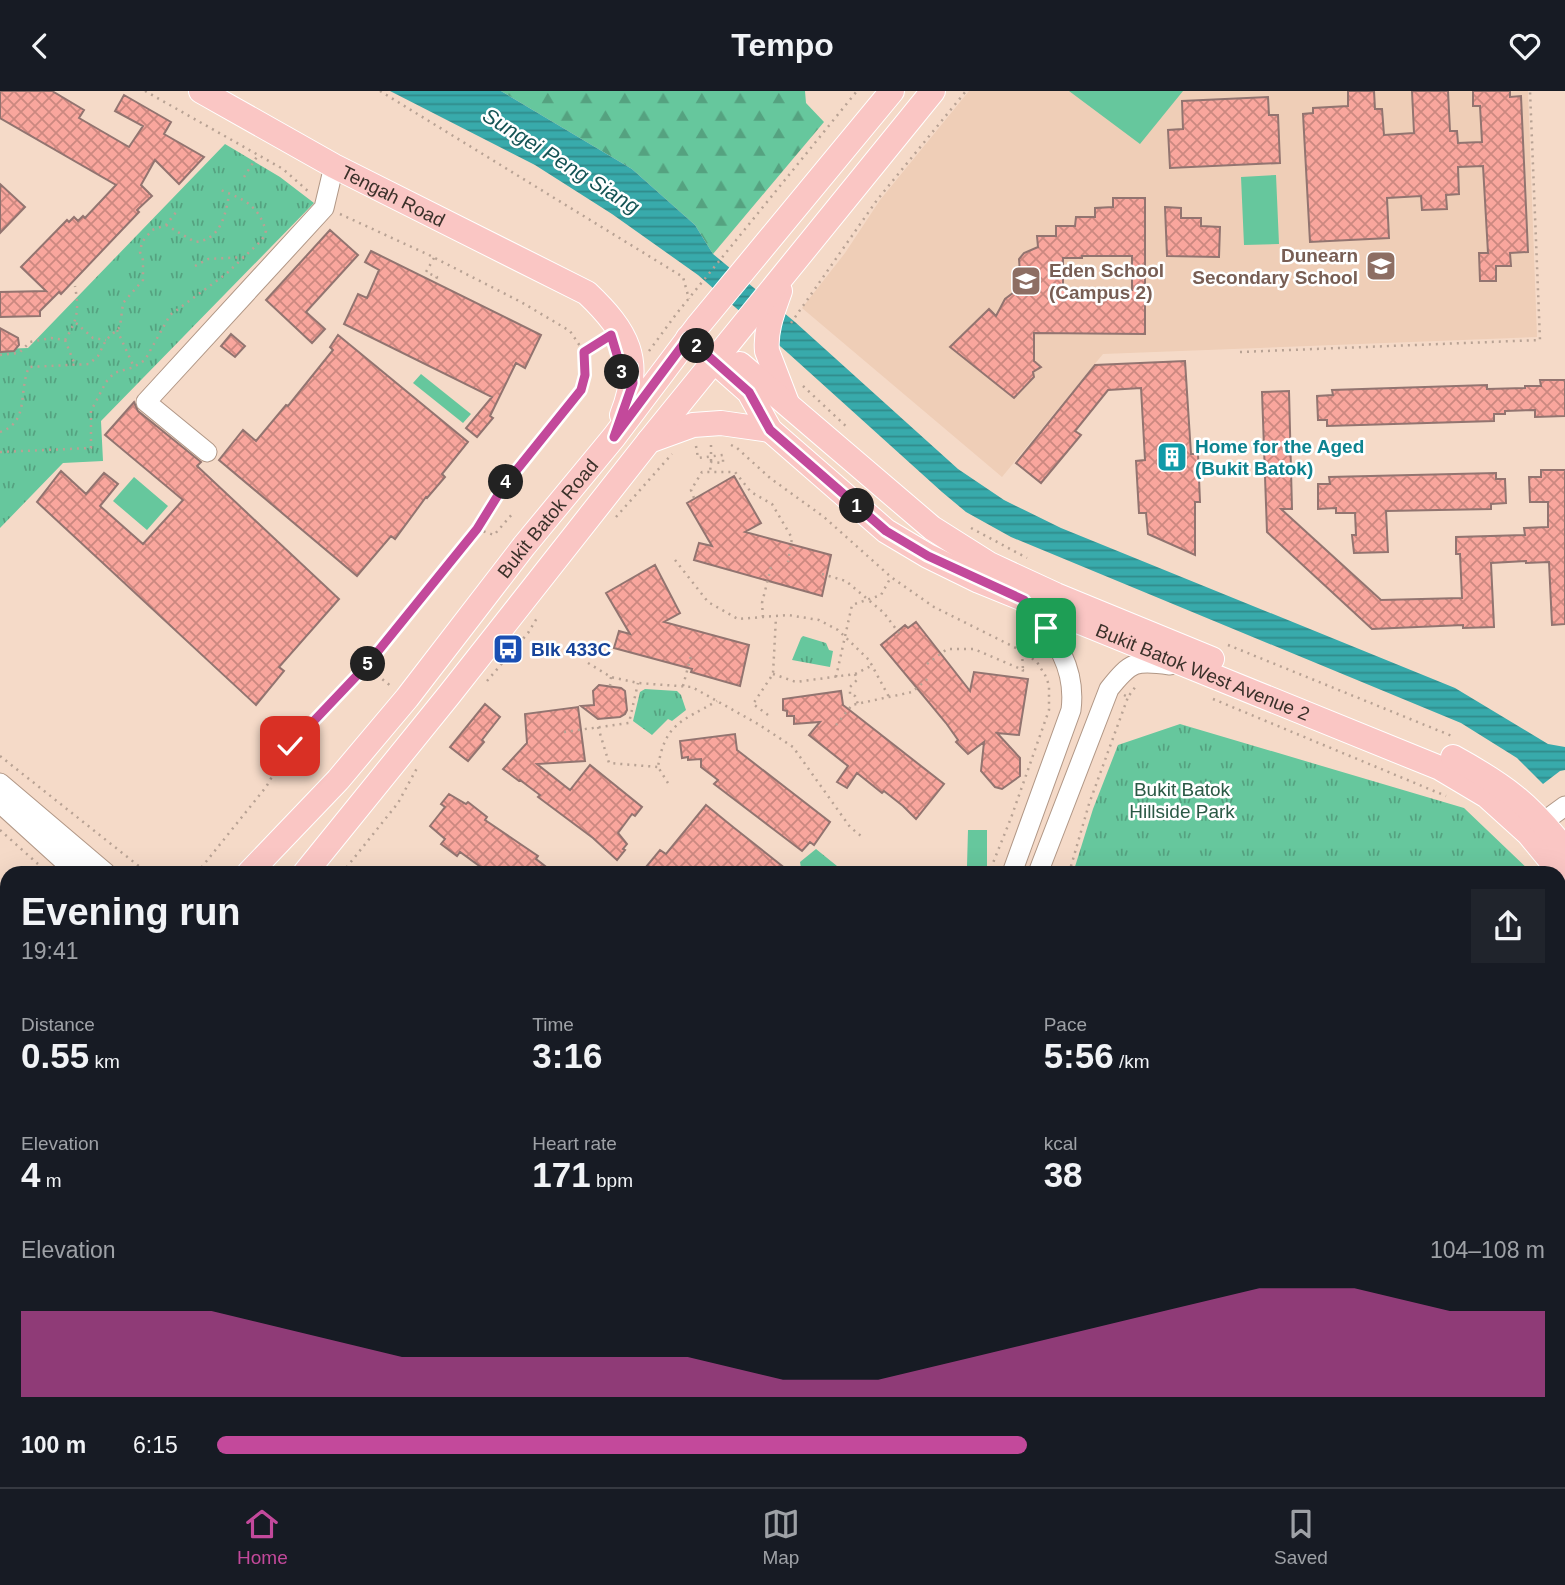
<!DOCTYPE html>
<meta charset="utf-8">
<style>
body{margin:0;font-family:Helvetica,sans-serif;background:#20242c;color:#f1f3f6;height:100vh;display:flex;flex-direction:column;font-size:26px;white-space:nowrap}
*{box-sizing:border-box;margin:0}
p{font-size:23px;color:#9ea1a6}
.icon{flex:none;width:38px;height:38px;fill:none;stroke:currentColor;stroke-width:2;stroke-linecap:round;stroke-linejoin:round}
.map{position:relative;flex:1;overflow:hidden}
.drawer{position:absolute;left:0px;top:775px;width:1566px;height:621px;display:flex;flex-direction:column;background:#171b24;border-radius:21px 21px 0 0;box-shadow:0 7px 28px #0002}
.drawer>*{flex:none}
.pin{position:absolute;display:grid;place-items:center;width:60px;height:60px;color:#fff;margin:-30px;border-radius:14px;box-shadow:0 4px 10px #0006}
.km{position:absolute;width:35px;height:35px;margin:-18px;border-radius:50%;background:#222;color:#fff;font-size:19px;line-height:35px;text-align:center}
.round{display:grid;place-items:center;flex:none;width:74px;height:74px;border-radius:0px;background:#20242c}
.summary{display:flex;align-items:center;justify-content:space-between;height:119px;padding:0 21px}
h1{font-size:38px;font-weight:800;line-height:52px}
.metrics{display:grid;grid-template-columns:repeat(3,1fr);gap:10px;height:119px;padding:7px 21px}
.metrics div{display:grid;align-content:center}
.metrics b{font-size:35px;font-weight:800}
.metrics small{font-size:19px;font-weight:400}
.metrics p{font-size:19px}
.chart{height:196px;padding:14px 21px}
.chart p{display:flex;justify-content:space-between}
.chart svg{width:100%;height:126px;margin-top:7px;fill:#c3499b;opacity:.7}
ul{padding:0 21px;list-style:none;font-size:23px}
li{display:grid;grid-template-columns:112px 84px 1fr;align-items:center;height:52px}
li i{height:18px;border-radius:9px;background:#c3499b}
header{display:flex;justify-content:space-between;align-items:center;height:91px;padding:0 21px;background:#171b24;font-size:32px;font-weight:800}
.dock{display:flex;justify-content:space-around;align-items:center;height:98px;border-top:2px solid #363941;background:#171b24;font-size:19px;color:#9ea1a6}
.dock a{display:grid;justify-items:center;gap:4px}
.dock .current{color:#c3499b}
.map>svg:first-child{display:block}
</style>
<header><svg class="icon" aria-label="back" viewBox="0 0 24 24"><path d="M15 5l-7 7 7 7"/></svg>Tempo<svg class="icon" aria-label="heart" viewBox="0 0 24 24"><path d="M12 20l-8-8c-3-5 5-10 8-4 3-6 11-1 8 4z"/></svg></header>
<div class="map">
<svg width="1565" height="1396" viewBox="0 0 1565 1396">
<defs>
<pattern id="forest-firs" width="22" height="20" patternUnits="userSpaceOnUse" patternTransform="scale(1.75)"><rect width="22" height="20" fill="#66c79d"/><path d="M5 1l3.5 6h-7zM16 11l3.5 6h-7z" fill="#55a280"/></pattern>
<pattern id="park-tufts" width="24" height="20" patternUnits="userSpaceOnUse" patternTransform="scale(1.75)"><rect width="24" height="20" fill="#66c79d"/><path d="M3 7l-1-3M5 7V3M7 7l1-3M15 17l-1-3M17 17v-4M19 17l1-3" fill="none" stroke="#55a280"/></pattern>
<pattern id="water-rules" width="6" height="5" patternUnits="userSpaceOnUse" patternTransform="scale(1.75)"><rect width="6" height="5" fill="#38aaab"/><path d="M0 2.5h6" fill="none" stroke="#308b8b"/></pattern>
<pattern id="building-cross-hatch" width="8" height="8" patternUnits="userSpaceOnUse" patternTransform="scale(1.75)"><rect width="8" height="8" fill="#f9a69d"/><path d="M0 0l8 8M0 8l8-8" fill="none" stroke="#cb8880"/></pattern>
</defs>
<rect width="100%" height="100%" fill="#f5dac8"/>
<path fill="#efceb7" d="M969,0h559l9,246 -434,17 -101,123 -200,-169 43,-55 35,-53z"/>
<path fill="#66c79d" d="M1069,0h114l-43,53z
M1276,84l3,69 -35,1 -3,-68z
M421,283l50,40 -8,9 -50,-40z
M134,386l34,29 -21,24 -34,-29z
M968,739h19v37l-20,-1z"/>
<path fill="url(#forest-firs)" d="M501,0h304l1,12 18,19 -111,132 -18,-29 -63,-56z"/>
<path fill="url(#park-tufts)" d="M225,53l55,33 34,26 -213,218 2,40 -40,2 -63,65v-179l28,-1z
M803,545l23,7 3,7 4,1 -3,16 -38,-7 9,-22z
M645,598l32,2 4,4 5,15 -14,11 -4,-2 -16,16 -19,-14 7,-29z
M1180,633l284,84 68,65h-459l20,-64 25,-64z
M816,758l21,17 -2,7h-27l-7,-5 -1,-6z
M1559,813l6,7v576h-206v-6h200z"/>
<path fill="url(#water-rules)" d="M390,0h111l131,78 63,56 18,29 82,68 163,147 46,31 57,28 394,160 93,56 17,3v23l-5,1 -17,13 -26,-26 -56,-35 -450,-186 -45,-25 -24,-20 -154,-139 -90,-78 -86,-61 -77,-49z"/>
<path fill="url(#building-cross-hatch)" stroke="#927470" stroke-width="2" fill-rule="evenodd" d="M0,0h52l32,19 -5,8 50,29 14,-21 -28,-15 9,-16 47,27 -7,12 40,23 -25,27 -24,-24 -14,25 11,11 -15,14 2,2 -78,82 -2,-2 -19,19v5l-40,1v-25l46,-1 -25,-24 46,-47 2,2 5,-5 4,4 5,-5 2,2 31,-33 -116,-67z
M1348,0h26l1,18h7l2,26 30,-2 -2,-42h36l2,40h7l1,12 24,-1 -2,-36h-7v-15h37v6l11,-1 7,156 -18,1 1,13h-15v15h-16l-1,-28h9l-5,-87 -25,1 1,27 -13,1 1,14 -25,1 -1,-14 -34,2 2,40 -79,4 -7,-128 10,-1v-5l35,-2z
M1268,6l1,18h9l2,48 -110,5 -2,-38 15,-1 -1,-28z
M0,93l25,23 -25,26z
M1113,107h32v136l-111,-1v28l7,6 -8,5 1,5 -20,21 -64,-51 39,-38 7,7 9,-17 16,-12 -2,-28 5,-6 14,-6 -1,-11h19v-10h19l1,-9h19v-9l18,-1zM1082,165h50v34h-69v-32h19z
M1165,116l16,1v10h20v8l19,1 -1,30 -52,-1z
M330,139l28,25 -52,57 19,17 -13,14 -46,-43z
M371,160l170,84 -16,33 -9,-5 -26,53 3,2 -16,19 -11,-9 26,-31 -148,-73 14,-30 9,4 12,-28 -14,-8z
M0,237l18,10 1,7 -5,6 -14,1z
M231,243l14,12 -10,11 -14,-11z
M338,244l130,107 -26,32 3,3 -18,21 -1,-1 -31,42 -4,-3 -34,40 -138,-116 24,-30 13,11 30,-36 2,1 45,-56 -3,-3z
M1185,270l6,93h7l2,48h-5v53l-47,-21 -2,-21h-7l-3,-52 9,-1 -4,-72 -33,2 -33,41 6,4 -40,48 -25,-20 79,-98z
M1540,289h25v36l-30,1v-7l-30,1v3h-11v7l-167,5v-6h-9l-1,-24 16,-1 -1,-5 155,-5v4l38,-1v-2h16z
M1289,300l3,118h-11l100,91 81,-2 -2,-44h-4v-17l69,-2 -1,-7 24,-1v-25h-18l-1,-25h12v-7h24v154l-13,1 -3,-63 -23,1v-2l-35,2 3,64 -31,1v-3l-91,4 -105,-97 -5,-140z
M134,311l4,9 63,51 -4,4 142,133 -60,68 5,4 -28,34 -219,-203 24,-31 25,23 18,-21 14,11 -18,22 43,38 40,-44 -78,-65z
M1496,382v6h9l1,24 -15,1v5l-105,2 2,41 -34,1 -2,-18h4l-1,-22h-19v-5l-18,1v-25h12l-1,-7z
M734,385l27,47 -16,9 86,23 -9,41 -128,-36 5,-17 13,3 -25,-43z
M655,474l25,48 -16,9 85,23 -9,41 -49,-14 1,-3 -78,-21 5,-17 11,3 -24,-41z
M916,531l54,69 4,-19 54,7 -9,56 -22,-2 23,25v18l-18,13 -7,-2 -14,-16 3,-29 -16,12 -12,-12 2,-2 -12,-17 -65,-78 24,-20 3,3z
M599,594l22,3 4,3 2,19 -2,4 -5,3 -22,2 -17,-13 13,-1 -1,-14z
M841,600l2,14 101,79 -28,35 -13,-13 -19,-15 -2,2 -25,-20 -10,15 -10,-6 11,-16 -39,-31 11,-13 -26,2v-8h-7v-5l-4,-1v-11z
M485,613l15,13 -18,23 2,2 -16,19 -18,-14z
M578,616l7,54 -48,3 33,26 20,-25 52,42 -7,9 -3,-2 -14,19 9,11 -4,5 2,1 -8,10 -24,-22 -55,-41 2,-2 -20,-15 -1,1 -16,-12 24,-26 -2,-29z
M735,643l2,16 93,72 -16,23 -4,-3 -8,9 -88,-67 4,-4 -17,-13v-8l-13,1v-3l-6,1 -2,-17z
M449,703l17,10 2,-2 19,15 -2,3 53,36 -2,3 18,14h-65l-29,-21 -3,4 -16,-12 4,-5 -15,-13 15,-19 -4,-3z
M706,714l27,22 58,46h-150l19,-23 6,4z"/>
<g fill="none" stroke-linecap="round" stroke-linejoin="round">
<g stroke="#b19786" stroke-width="21">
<path id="minor" d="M207,361l-61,-50 178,-194 10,-42
M0,692l106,90
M0,712l77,70
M1532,739l33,-24
M1012,782l59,-163c6,-47 -20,-75 -47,-110
M1038,782l71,-184c22,-28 27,-29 61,-24
M823,1390l8,6
M866,1390l8,6
M595,1396l4,-6
M626,1396l5,-6"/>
</g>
<g stroke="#fff" stroke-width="26">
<g id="major">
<path id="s1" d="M201,0l133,75 253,127c40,38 57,67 35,122"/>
<path d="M780,200c-7,20 -15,39 -13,60l20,52"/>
<path id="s2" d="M688,247l61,54 21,38 116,101 42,25 51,25 461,187 47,28 41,37 37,45"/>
<path d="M740,273l192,164 57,36 67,31 156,64"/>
<path d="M649,350l44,-16 28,-2 49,7"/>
<path d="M1453,666c51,28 77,47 112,93"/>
<path id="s3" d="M249,782l89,-93 69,-82 117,-152 90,-109 83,-110 195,-236"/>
<path d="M305,782l144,-178 200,-254 284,-350"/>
<path d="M0,1067l7,-8"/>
<path d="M0,1147l7,-8"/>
</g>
</g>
<path stroke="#b8a294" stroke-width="2.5" stroke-dasharray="2 5" stroke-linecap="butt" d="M145,0l138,78 26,23
M380,0l303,186 6,22
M244,86l14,-22
M340,123l89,41 92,47 49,29 14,21
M166,134l29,17c25,-2 30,-25 34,-47
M434,167l-8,14 11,5 -3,5
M195,175l13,-7 37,-2
M76,232l17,15 13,2
M791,232l86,-123 89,-109
M117,239l17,37
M65,249l10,25
M649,260l28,-38 180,-222
M1240,261l300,-12 -10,-249
M0,264l19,-2 11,-11 21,-4 14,2c13,-21 14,-30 10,-54
M803,295l46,43
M0,341c30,-10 18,-40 29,-65l60,-3 9,-8 8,-16 14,-13 3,-24 20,-23v-20l-3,-8 2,-10 10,-12 14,-5 11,-14
M711,354v17
M731,354l6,3 33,30 54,39 67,60 43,30 88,44 15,11 8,13 4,10v25l-38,108 -22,55
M696,355l2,12 25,-3v8l-12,-1 -1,10
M0,361l91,-4v-37l15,-29 8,-9 20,-6 11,-7 25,-45 56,-41 36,-34 4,-9c-8,-26 -21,-31 -45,-41
M694,407l-3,-8 11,-18h33l16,20 21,12 20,34 -4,24
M616,426l56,-63
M971,437l56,30
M477,438l17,6 20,-23
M675,469l33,42 30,17 50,-4 31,5 19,10 31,30 20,37
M822,483l24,7 38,32 18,24
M763,526l-1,-14 10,-40
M1228,554l224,91
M1022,561l1,18
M588,572l23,14 27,6 54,4 66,37 35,23 57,80 11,9
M927,573l20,-15h27l49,21 -1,6
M366,575l26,21
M773,583l23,8 59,-8 16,-8
M855,583l2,6 -7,7v8l5,1 3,8
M836,586l16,-72 29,-10 10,-18
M487,590l41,-48 9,-15
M610,595l1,-9
M683,595l9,-34
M1124,604l4,2 8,-11
M1213,608l233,97
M768,624l-15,-11 20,-30 3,-57
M836,634l16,-20 60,-13 19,-16
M598,636l11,36 49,4
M564,641l65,-9 9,-40
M0,665l140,111 23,6
M668,692l-10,-16c7,-44 23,-45 59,-66
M0,739l48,43
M197,782l69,-86 24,-41 76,-80 111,-137 26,-42 78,-97 4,-15 -1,-23 19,-12
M342,782l56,-70 19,-35
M1069,782l20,-69 39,-107
M1559,809l6,7
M0,1024l7,-9
M0,1185l7,-4
M781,1390l9,6
M912,1390l13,6
M571,1396l4,-6
M652,1396l5,-6"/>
<use href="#minor" stroke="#fff" stroke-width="19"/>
<use href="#major" stroke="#fac6c4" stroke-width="24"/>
</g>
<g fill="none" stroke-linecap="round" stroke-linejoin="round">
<g stroke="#fff" stroke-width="14">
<path id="route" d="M290,655l76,-80 111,-137 26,-42 78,-97 4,-15 -1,-23 27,-17 13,43 8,-11 1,16 -19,54 74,-99 61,54 21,38 116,101 42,25 96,44 22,28"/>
</g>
<use href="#route" stroke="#c3499b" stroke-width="9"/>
</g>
<defs>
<g id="school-square" transform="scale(1.575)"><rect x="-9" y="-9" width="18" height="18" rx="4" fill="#8d6e63" stroke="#fff"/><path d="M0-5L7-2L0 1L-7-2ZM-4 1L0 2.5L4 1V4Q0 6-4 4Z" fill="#fff"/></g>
<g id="building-square" transform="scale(1.575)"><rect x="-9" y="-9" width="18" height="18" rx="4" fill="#0f9aa8" stroke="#fff"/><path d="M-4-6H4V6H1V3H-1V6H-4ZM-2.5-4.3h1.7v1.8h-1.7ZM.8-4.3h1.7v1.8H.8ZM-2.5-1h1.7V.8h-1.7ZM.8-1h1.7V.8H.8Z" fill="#fff"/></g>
<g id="bus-square" transform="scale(1.575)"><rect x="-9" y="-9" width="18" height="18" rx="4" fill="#1a4fb4" stroke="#fff"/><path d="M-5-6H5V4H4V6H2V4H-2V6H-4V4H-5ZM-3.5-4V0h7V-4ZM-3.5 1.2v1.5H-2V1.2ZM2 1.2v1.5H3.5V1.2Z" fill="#fff"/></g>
</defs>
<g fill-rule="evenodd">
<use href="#school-square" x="1381" y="175"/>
<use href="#school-square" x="1026" y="190"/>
<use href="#building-square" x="1172" y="366"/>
<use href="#bus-square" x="508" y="558"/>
</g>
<g text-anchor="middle" stroke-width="5" stroke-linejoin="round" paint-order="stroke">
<g font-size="19" fill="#3b312a" stroke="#fff">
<text dy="7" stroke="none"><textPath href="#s1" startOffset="219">Tengah Road</textPath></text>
<text dy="7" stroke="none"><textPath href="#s3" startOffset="464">Bukit Batok Road</textPath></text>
<text dy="7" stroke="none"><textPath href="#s2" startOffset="626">Bukit Batok West Avenue 2</textPath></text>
</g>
<g font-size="19" font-weight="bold" fill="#785e54" stroke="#fff" text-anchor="end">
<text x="1358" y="171">Dunearn<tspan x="1358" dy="22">Secondary School</tspan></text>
<text x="1049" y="186" text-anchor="start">Eden School<tspan x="1049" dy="22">(Campus 2)</tspan></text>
</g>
<g font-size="19" font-weight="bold" fill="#0d838f" stroke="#fff" text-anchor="start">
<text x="1195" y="362">Home for the Aged<tspan x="1195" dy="22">(Bukit Batok)</tspan></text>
</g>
<g font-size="19" font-weight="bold" fill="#164399" stroke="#fff" text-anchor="start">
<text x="531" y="565">Blk 433C</text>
</g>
<g font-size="19" fill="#2a5945" stroke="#fff">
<text x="1182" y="705">Bukit Batok<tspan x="1182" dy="22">Hillside Park</tspan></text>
</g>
<g font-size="21" font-style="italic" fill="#145455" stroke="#fff">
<text transform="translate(561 70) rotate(32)" y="7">Sungei Peng Siang</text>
</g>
</g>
</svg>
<div class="pin" style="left:1046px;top:537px;background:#1e9e55"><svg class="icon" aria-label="arrive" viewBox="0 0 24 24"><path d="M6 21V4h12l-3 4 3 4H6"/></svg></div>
<div class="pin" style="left:290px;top:655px;background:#d93025"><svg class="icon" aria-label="check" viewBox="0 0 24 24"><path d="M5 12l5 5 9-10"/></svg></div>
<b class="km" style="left:857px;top:415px">1</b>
<b class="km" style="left:697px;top:255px">2</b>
<b class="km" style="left:622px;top:281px">3</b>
<b class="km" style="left:506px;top:391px">4</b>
<b class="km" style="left:368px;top:573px">5</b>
<section class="drawer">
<div class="summary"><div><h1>Evening run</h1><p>19:41</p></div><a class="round"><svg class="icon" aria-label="share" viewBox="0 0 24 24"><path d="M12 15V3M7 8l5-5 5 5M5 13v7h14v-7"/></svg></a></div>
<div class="metrics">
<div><p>Distance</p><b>0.55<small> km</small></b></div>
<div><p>Time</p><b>3:16</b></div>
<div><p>Pace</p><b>5:56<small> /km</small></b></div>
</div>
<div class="metrics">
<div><p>Elevation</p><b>4<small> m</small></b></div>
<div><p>Heart rate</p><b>171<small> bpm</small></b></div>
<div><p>kcal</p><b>38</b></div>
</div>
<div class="chart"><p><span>Elevation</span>104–108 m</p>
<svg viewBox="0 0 160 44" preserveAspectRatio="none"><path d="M0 44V14L10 14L20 14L30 22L40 30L50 30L60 30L70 30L80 38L90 38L100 30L110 22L120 14L130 6L140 6L150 14L160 14V44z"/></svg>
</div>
<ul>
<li><b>100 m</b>6:15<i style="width:61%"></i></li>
</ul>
</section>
</div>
<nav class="dock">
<a class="current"><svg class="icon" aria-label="home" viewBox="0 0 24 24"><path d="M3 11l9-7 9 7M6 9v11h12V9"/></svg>Home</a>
<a><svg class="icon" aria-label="map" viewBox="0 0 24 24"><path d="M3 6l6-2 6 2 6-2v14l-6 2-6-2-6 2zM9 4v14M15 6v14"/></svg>Map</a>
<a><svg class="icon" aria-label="saved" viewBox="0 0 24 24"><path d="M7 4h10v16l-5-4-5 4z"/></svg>Saved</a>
</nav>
